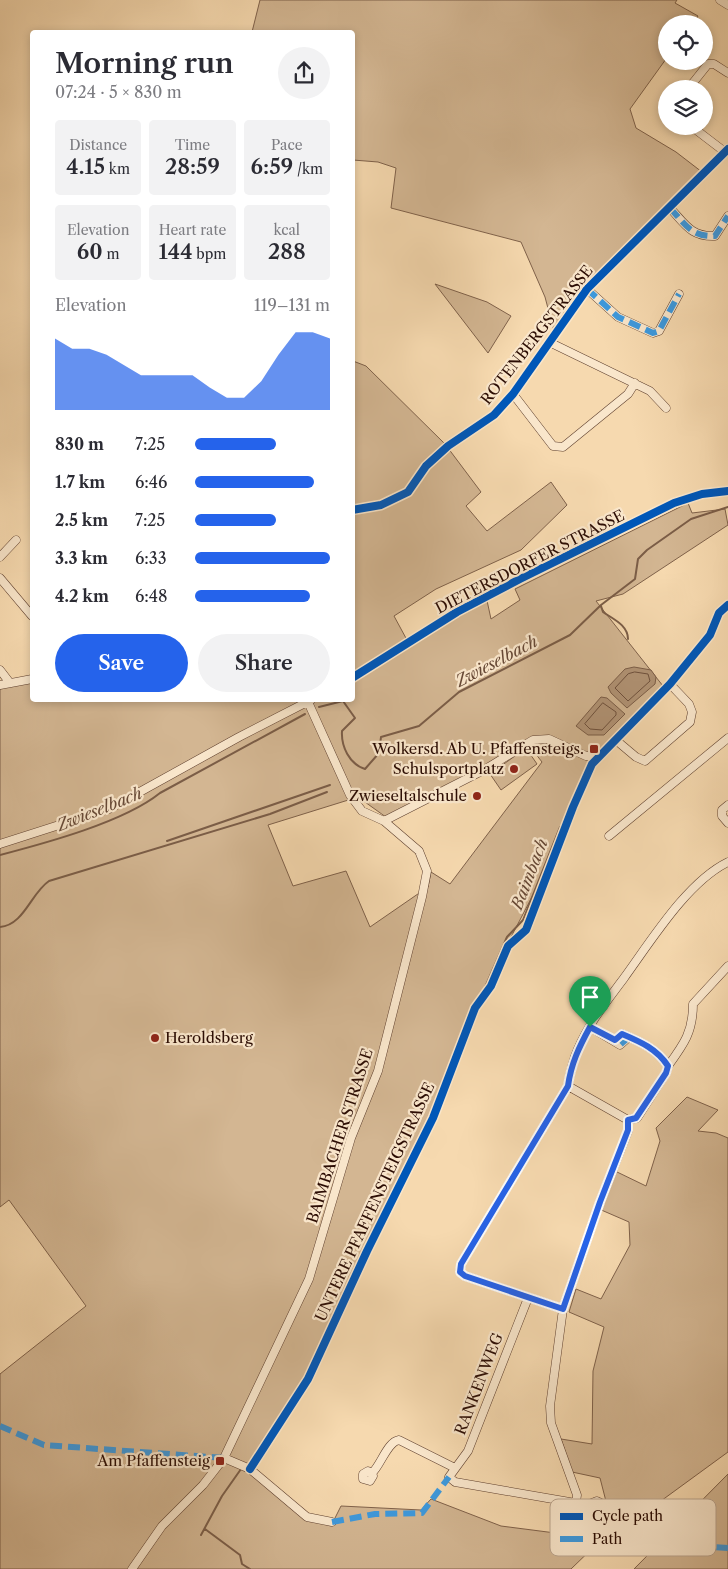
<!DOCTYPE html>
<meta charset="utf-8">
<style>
body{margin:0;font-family:"Libre Caslon Text",serif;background:#f2f2f3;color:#2b2b33;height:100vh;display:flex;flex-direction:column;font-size:19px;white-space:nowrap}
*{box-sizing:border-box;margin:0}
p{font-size:16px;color:#7c7c81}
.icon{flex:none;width:28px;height:28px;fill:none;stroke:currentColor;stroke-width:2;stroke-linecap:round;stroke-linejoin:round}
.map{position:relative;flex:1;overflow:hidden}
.drawer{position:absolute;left:30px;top:30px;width:325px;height:672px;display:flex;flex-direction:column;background:#fff;border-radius:5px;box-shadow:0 2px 8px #0003}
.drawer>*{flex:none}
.tools{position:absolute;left:658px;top:15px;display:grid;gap:10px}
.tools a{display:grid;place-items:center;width:55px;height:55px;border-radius:50%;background:#fff;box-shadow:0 2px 8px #0003;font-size:25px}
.pin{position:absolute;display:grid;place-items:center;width:42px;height:42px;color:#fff;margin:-51px -21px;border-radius:50% 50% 50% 0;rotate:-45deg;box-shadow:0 0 5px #0007}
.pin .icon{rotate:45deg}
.round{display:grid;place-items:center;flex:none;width:52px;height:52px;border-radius:26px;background:#f2f2f3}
.head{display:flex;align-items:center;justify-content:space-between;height:85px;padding:0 25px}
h1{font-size:28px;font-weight:600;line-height:38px}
.metrics{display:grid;grid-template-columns:repeat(3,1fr);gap:8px;height:85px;padding:5px 25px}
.metrics div{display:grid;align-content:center;border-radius:5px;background:#f2f2f3;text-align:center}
.metrics b{font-size:21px;font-weight:600}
.metrics small{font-size:14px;font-weight:400}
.metrics p{font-size:14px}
.chart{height:140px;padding:10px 25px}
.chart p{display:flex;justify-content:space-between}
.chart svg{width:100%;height:90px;margin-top:5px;fill:#2563eb;opacity:.7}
.cta{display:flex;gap:10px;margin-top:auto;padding:10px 25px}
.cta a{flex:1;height:58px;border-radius:30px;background:#2563eb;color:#fff;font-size:20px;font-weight:600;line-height:58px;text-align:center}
.cta a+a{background:#f2f2f3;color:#2b2b33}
ul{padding:0 25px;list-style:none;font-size:16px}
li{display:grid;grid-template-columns:80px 60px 1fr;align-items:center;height:38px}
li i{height:12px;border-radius:6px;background:#2563eb}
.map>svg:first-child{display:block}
</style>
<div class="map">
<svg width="728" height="1569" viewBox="0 0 728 1569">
<rect width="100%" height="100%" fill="#f6d9af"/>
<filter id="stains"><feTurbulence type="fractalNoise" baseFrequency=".004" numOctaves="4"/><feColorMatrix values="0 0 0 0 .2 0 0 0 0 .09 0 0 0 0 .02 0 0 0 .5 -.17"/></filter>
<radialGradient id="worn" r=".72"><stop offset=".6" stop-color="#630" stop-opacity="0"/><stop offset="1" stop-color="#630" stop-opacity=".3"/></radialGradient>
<path fill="#d3b692" stroke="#7f614a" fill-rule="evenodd" d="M260,0h417l-2,3 23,13 -5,8h-27v35l-36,50 6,19 40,24 26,20 -120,120 -28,39 -9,-34 -24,-55 -130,-34 5,-40 -18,-6 -25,-2 -1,-128h-100z
M435,284l52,18 24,14 -23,37z
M353,361l13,5 79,78 36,48 -15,14 21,25 64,-49 16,23 -46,45 -85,39 -42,27 13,24 79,-44 5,23 29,-19 -5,-11 173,-86 4,10 33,-4 3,16 -105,69 -27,7 67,85 -69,69 -25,50 -26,71 -43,82 -37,76 -28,83 -128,261 -56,88 57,53 24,5 9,-18 80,4 10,-11 70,27 101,13 -31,30h-571v-195l86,-68 -77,-106 -9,7v-521l32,-7v21h320zM528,744l14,18 -92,122 -19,-12 -3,15 -58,40 -24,-56 -53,15 -25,-61 90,-28 32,23z
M526,748l11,16 -36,26 -11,-16z
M687,1097l31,13 -20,21 18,2 12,5v314l-100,73 -19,-12 -9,-35 -28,-6 -11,-33 31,5 1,-73 11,-44 -35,-15 7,-23 25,10 29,-54 -1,-23 -30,-13 16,-38 31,15 14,-45 -4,-13z
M728,1474v95h-94z"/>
<path fill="#b19375" stroke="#7b5d47" d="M634,667l17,3 5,7 -1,7 -28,24 -16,-15 -3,-6 17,-18z
M601,697l6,1 18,16 -21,21h-16l-12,-9z"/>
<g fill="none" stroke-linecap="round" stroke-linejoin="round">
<path stroke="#6e503c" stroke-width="1" d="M635,672l13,2 2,7 -22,20 -13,-13 13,-14z
M603,703l13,9v3l-14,15 -12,-1 -5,-5z"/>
<path stroke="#7b5d47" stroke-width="2" d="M601,606l2,6c10,7 25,13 25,27
M319,707l24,-6 12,17 -13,13c-1,15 7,33 23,38l14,-16 2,-16 38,-11 40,-34 111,-57 31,-30 34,-26 3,-20 9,-9 44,-31 37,-12
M167,841l163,-56
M0,855c46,-12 124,-33 160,-62l145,-79
M0,927c24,-2 31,-34 49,-46l221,-67 57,-22
M483,992l24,-55 16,-17 37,-93
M205,1529l35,26 2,9 8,5
M201,1535l21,-39 19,-27"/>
<g stroke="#5e3f2e" stroke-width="9">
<path id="minor" d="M720,0l8,5
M688,89l20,-25h6l14,9
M691,126l34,26
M670,208c15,16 21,29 45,28l13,-20
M587,289l31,28 35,16 6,-2 20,-37
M549,342l101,49 16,17
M513,394l40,52 10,1 65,-53 7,-11
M352,510l29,-5 27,-13 18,-26 22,-20 46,-31 19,-21 74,-105 141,-140
M0,557l16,-17
M0,578l32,38
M0,670l10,13
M352,678l105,-66 63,-33 154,-76 28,-9 26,-3
M0,685l32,-6
M617,741l19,16 9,4 45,-39 2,-10 -3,-8 -19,-20
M728,805l-6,5v6l6,7
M384,821l100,-51 49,-30 16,-1 37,17h11
M609,836l119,-98
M0,844l109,-35 130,-72 72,-37
M590,1027l30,18 9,-8
M615,1040l7,-6c19,8 35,15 46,32l-2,7 -29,45 -9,2
M668,1066c16,-22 25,-34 25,-62l35,-38
M568,1086l60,34
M528,1298l-60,153 -19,26 6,5 132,23 10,-4 6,3
M563,1309l-98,-33 -5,-4 1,-8 107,-178c2,-13 4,-24 10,-37 11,-26 29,-48 46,-71 27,-37 63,-96 104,-116
M224,1458l26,11 57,48 25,5
M250,1469l58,-90 59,-128 66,-133 42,-110 16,-22 17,-40 18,-16 47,-123 19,-43 78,-80 40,-49 9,-22 9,-8
M372,1473l1,3 -3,5 -7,-2v-5l5,-3 4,2c9,-8 15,-31 27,-33l56,28
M576,1502l1,-7 -26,-72 -1,-17 13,-97 37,-107 28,-71v-11
M132,1569l30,-43 41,-41 21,-27 85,-179 42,-141 27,-67 44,-174 5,-26 -8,-20 -35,-30 -22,-10 -12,-16 -42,-93"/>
</g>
<use href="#minor" stroke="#f9e6cb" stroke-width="8"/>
<path stroke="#3d99dd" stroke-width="6" stroke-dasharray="12 6" stroke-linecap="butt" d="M670,208c15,16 21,29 45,28l13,-20
M587,289l31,28 35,16 6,-2 20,-37
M590,1027l30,18 9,-8
M615,1040l7,-6c19,8 35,15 46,32l-2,7 -29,45 -9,2
M0,1426l44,19 180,13
M603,1504l20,10 36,29 69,5
M332,1522l43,-8 47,-1 27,-36"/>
<g stroke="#f9e6cb" stroke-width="11">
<path id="cycleway" d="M352,510l29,-5 27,-13 18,-26 22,-20 46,-31 19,-21 74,-105 141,-140
M352,678l105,-66 63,-33 154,-76 28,-9 26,-3
M250,1469l58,-90 59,-128 66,-133 42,-110 16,-22 17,-40 18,-16 47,-123 19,-43 78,-80 40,-49 9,-22 9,-8"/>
</g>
<use href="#cycleway" stroke="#0057b8" stroke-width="8"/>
</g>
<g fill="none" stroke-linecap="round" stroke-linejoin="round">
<g stroke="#fff" stroke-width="10">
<path id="route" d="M590,1027l25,13 7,-6c19,8 35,15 46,32l-2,7 -30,45 -8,2v10l-28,72 -37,107 -98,-33 -5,-4 1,-8 107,-178c3,-22 11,-39 22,-59z"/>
</g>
<use href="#route" stroke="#2563eb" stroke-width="6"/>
</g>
<g fill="#8f2418" stroke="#f9e6cb" stroke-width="2">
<rect x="589" y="744" width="10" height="10" rx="2.5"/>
<circle cx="514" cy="769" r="5"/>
<circle cx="477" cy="796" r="5"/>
<circle cx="155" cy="1038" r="5"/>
<rect x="215" y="1456" width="10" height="10" rx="2.5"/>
</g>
<g text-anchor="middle" stroke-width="4.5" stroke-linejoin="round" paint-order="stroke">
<g font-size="15" fill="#2b0c03" stroke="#f9e6cb">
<text transform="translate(537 335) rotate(-52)" y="5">ROTENBERGSTRASSE</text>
<text transform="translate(530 562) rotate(-27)" y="5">DIETERSDORFER STRASSE</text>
<text transform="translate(340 1136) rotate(-72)" y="5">BAIMBACHER STRASSE</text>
<text transform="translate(375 1202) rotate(-65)" y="5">UNTERE PFAFFENSTEIGSTRASSE</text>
<text transform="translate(479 1384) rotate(-69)" y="5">RANKENWEG</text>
</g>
<g font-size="15" fill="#2b0c03" stroke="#f9e6cb" text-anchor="end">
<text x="584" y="754">Wolkersd. Ab U. Pfaffensteigs.</text>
<text x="504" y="774">Schulsportplatz</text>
<text x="467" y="801">Zwieseltalschule</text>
<text x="165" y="1043" text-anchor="start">Heroldsberg</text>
<text x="210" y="1466">Am Pfaffensteig</text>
</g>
<g font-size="16" font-style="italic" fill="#674936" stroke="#f9e6cb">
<text transform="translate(496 661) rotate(-28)" y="6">Zwieselbach</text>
<text transform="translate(99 809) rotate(-22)" y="6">Zwieselbach</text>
<text transform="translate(529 874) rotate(-69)" y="6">Baimbach</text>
</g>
</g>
<rect x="550" y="1499" width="166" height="57" rx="8" fill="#f9e6cb" stroke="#bba58f" stroke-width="1"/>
<rect x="560" y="1513" width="23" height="7" fill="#0057b8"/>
<rect x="560" y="1536" width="23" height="6" fill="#3d99dd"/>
<g font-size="14" fill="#2b0c03">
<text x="592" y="1521">Cycle path</text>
<text x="592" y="1544">Path</text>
</g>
<rect width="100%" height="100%" filter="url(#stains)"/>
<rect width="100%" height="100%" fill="url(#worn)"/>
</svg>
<div class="tools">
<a><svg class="icon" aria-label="locate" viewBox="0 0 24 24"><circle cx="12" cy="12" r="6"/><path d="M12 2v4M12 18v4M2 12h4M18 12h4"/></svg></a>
<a><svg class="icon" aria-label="layers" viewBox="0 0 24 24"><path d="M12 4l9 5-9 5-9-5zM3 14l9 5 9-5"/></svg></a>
</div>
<div class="pin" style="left:590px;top:1027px;background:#1e9e55"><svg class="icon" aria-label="arrive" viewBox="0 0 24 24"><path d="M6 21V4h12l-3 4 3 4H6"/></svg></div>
<section class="drawer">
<div class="head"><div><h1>Morning run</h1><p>07:24 · 5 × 830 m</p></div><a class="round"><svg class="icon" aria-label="share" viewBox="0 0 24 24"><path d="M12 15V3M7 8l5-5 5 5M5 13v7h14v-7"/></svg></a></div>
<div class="metrics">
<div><p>Distance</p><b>4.15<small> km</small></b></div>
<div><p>Time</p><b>28:59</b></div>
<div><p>Pace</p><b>6:59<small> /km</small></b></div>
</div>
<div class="metrics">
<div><p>Elevation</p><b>60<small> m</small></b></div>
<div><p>Heart rate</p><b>144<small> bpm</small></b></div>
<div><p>kcal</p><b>288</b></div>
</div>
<div class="chart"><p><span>Elevation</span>119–131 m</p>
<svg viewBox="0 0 160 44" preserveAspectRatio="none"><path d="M0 44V9L10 14L20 14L30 17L40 22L50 27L60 27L70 27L80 27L90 33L100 38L110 38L120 30L130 17L140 6L150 6L160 9V44z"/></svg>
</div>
<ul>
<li><b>830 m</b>7:25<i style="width:60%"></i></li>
<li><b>1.7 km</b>6:46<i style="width:88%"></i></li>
<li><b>2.5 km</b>7:25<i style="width:60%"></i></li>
<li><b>3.3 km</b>6:33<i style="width:100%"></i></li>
<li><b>4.2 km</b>6:48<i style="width:85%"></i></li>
</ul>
<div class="cta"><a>Save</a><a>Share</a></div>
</section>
</div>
